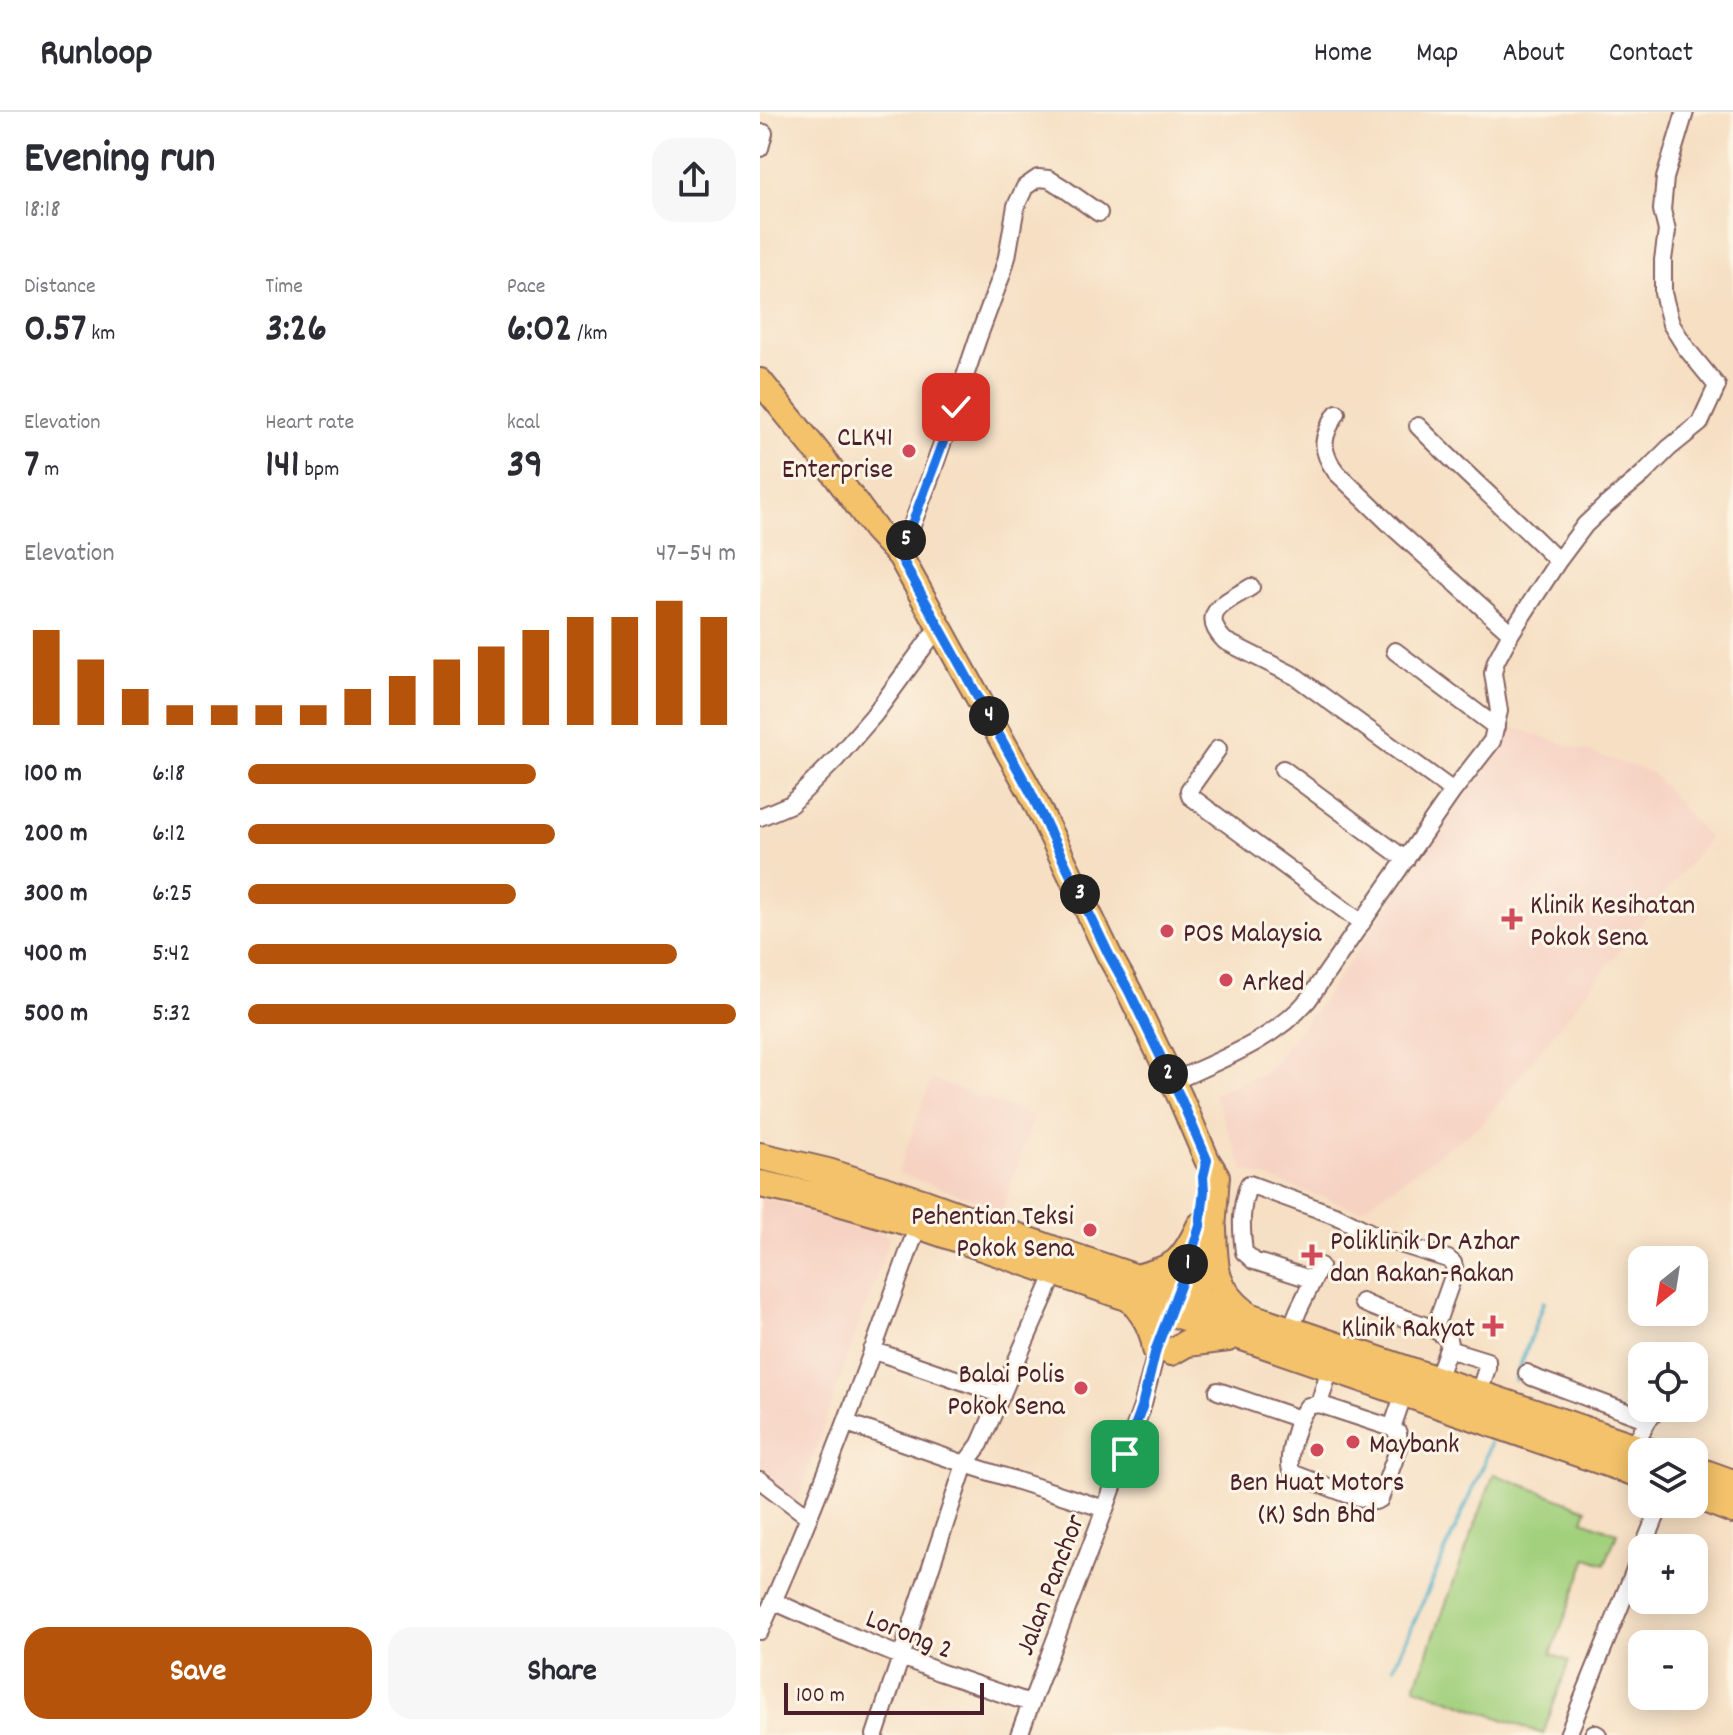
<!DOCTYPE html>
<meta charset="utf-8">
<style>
body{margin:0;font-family:Dekko,sans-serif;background:#f7f7f7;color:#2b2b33;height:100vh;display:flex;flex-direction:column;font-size:30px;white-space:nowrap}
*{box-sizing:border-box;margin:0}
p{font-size:26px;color:#7c7c81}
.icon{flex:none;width:44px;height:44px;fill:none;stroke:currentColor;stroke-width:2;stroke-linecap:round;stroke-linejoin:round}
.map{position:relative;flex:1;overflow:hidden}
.panel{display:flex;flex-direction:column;background:#fff;width:760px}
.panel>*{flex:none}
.needle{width:52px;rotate:210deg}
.buttons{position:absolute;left:868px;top:1134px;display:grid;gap:16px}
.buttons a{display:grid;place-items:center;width:80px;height:80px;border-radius:16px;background:#fff;box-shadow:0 4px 20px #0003;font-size:40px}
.scale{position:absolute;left:24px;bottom:20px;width:200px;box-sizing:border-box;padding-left:8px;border:4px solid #4a1f2b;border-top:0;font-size:22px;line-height:28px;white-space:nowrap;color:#4a1f2b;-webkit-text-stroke:6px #fcf5e5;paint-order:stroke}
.pin{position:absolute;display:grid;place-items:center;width:68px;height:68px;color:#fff;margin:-34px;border-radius:16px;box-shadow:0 4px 12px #0006}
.km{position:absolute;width:40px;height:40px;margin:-20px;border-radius:50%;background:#222;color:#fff;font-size:22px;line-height:40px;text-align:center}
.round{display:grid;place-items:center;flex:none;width:84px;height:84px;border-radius:24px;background:#f7f7f7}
.head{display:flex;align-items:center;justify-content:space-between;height:136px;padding:0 24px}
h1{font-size:44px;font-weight:800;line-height:60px}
.figures{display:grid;grid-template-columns:repeat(3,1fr);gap:12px;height:136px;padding:8px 24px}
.figures div{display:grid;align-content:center}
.figures b{font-size:40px;font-weight:800}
.figures small{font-size:22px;font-weight:400}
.figures p{font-size:22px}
.chart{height:224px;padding:16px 24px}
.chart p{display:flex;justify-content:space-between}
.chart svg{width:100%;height:144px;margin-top:8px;stroke:#b45309;stroke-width:6}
.action{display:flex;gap:16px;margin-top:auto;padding:16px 24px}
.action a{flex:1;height:92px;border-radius:24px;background:#b45309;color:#fff;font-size:32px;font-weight:800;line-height:92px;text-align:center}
.action a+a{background:#f7f7f7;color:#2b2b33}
ul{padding:0 24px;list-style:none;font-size:26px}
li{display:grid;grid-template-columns:128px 96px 1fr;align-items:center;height:60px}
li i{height:20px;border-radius:10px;background:#b45309}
header{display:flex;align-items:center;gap:48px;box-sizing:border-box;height:112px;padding:0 40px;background:#fff;border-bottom:2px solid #e1e1e2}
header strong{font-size:38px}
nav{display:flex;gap:44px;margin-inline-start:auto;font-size:28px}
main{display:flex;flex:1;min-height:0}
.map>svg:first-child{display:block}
</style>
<header>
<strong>Runloop</strong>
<nav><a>Home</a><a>Map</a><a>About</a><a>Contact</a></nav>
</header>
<main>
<section class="panel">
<div class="head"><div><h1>Evening run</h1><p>18:18</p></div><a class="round"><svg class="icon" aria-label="share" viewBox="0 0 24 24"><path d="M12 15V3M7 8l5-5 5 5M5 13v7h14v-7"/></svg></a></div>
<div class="figures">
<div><p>Distance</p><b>0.57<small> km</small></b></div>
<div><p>Time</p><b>3:26</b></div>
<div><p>Pace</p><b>6:02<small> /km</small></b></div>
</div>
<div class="figures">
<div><p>Elevation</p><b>7<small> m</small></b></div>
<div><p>Heart rate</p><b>141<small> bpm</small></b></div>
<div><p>kcal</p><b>39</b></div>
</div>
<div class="chart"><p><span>Elevation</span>47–54 m</p>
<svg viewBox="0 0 160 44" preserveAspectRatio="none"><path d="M5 44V15M15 44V24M25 44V33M35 44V38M45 44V38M55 44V38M65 44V38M75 44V33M85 44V29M95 44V24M105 44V20M115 44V15M125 44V11M135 44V11M145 44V6M155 44V11"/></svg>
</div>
<ul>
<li><b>100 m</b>6:18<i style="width:59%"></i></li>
<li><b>200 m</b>6:12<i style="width:63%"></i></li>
<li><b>300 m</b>6:25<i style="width:55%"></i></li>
<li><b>400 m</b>5:42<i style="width:88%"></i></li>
<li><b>500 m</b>5:32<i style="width:100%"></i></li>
</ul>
<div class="action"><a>Save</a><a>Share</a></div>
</section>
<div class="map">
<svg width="973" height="1623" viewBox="0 0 973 1623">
<rect width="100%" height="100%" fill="#fcf5e5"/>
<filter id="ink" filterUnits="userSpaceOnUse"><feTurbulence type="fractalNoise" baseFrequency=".0125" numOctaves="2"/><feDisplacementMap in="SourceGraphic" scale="16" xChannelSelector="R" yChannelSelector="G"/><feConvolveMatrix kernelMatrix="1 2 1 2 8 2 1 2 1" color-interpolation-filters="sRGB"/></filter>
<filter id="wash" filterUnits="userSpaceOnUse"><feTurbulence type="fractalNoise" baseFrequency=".006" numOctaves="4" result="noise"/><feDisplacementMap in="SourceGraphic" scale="32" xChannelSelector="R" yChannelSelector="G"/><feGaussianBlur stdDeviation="1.8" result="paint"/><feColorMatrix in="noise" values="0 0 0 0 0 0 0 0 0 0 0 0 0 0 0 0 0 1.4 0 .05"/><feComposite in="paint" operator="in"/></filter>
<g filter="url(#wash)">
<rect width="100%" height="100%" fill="#f6dfc3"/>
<path fill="#f6d2c3" d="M754,615l138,46 57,65 -227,286 -122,86 -116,-40 -31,-77 53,-21 56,-71z
M171,967l103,37 -32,94 -104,-37z
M0,1086l16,3 114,35 -95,273 -35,-27z"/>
<path fill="#a2d07d" stroke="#767854" stroke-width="2" d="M734,1362l93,35 -4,11 34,13 -12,31 -18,-6 -36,96 18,7 -26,73 -128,-47z"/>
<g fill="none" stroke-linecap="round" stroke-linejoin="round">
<path stroke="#44adc4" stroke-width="4" d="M755,1268l29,-78
M634,1555l89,-201 7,-23"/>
</g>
</g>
<g filter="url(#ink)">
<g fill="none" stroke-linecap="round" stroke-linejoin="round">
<g stroke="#866260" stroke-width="20">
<path id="minor" d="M0,36l4,-15
M577,301c-15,23 -18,36 -1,59l58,56 117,105
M658,314c46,47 94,89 140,135
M140,444l32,-83 46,-135 24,-64 5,-17 9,-51 9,-19 13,-9 11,1 13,8 37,26
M491,475c-23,14 -55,25 -26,54l70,35 158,115
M635,539l101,76
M458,637l-29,41 1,6 172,127
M523,657l123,91
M0,705l31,-13 45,-45 38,-44 65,-89
M412,970c47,-22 101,-41 136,-82l145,-209 39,-50 7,-30 -6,-38 3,-12 15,-28 47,-72 27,-36 20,-19 38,-32 26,-26 31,-25 17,-37 -31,-38 -15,-24 -8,-31v-33l4,-29 -5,-21 3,-32 20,-66
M553,1168l-59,-19 -10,-9c-3,-24 -4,-46 5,-68l88,32 44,22 67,21 5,4 2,8 -21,59
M602,1190c19,11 71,22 83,35 5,5 4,5 3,12l-11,30
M531,1217l7,-18 22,-45
M688,1237l39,12v7l-8,25
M112,1238l130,45
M767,1261l5,4 116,43
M934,1263l2,-2
M458,1279l82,28
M559,1292l73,24 6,5 1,14 -19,52 -5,2 -28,-7 -55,-21c-7,-15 5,-54 16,-67z
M559,1292l11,-36
M87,1311l118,41 140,45
M632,1316l12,-35
M874,1334l14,-26 11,-12
M0,1368l49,37
M883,1436l18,-44
M13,1489l81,36 85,35 91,31
M0,1519c60,-133 109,-269 158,-406
M115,1623l90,-271 15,-20 75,-171
M259,1623l86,-226 37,-102 17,-66
M808,1623l74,-183
M833,1623l1,-2 4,2"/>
</g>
<g stroke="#866260" stroke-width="28">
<path id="primary" d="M0,269l61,75 54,73 25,27 130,235 79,164 20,36 51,106 27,63 10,16 -4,53 -12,45 -15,42"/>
</g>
<g stroke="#866260" stroke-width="30">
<path id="trunk" d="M0,1044l68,16 97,31 138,50 587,199
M0,1072l61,13 97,28 724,250
M453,1117c2,39 -1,56 31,83
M377,1166c39,-11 45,-14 63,-52
M369,1185c15,16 24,30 27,52
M411,1240l16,-9 41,-5
M934,1357l39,14
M934,1383l39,15"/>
</g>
<use href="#minor" stroke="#fff" stroke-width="16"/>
<use href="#primary" stroke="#f3c26a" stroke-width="24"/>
<use href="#trunk" stroke="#f3c26a" stroke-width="26"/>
</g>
</g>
<g fill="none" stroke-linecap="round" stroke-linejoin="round" filter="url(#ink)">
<g stroke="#fff" stroke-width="16">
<path id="route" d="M196,295l-56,149 130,235 79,164 20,36 51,106 27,63 -4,17 1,14 -4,35 -14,44 -30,79 -14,58 -17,47"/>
</g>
<use href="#route" stroke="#1a73e8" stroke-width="10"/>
</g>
<g fill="#d1495b" stroke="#fcf5e5" stroke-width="3">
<circle cx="149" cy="339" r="8"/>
<path d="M748 795h8v8h8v8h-8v8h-8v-8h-8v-8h8z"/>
<circle cx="407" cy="819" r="8"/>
<circle cx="466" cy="868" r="8"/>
<circle cx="330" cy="1118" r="8"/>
<path d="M548 1131h8v8h8v8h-8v8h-8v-8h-8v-8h8z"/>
<path d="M729 1202h8v8h8v8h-8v8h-8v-8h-8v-8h8z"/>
<circle cx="321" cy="1276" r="8"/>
<circle cx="593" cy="1330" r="8"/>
<circle cx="557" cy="1338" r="8"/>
</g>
<g text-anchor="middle" stroke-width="6" stroke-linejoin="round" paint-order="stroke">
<g font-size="28" fill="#4a1f2b" stroke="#fcf5e5" text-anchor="start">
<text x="133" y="333" text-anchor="end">CLK41<tspan x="133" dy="32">Enterprise</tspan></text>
<text x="770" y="801">Klinik Kesihatan<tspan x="770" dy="32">Pokok Sena</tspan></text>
<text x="423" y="829">POS Malaysia</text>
<text x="482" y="878">Arked</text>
<text x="314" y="1112" text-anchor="end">Pehentian Teksi<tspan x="314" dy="32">Pokok Sena</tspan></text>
<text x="570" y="1137">Poliklinik Dr Azhar<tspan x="570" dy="32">dan Rakan-Rakan</tspan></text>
<text x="715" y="1224" text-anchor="end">Klinik Rakyat</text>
<text x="305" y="1270" text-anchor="end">Balai Polis<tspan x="305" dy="32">Pokok Sena</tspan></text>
<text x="609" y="1340">Maybank</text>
<text x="557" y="1378" text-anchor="middle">Ben Huat Motors<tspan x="557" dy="32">(K) Sdn Bhd</tspan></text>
</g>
<g font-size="28" fill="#4a1f2b" stroke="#fcf5e5">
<text transform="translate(288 1472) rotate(-69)" y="10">Jalan Panchor</text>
<text transform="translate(150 1520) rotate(22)" y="10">Lorong 2</text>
</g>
</g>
</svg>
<div class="buttons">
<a><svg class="needle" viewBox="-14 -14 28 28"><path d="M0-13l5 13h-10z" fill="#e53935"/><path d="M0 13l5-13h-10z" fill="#7c7c81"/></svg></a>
<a><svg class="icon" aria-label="locate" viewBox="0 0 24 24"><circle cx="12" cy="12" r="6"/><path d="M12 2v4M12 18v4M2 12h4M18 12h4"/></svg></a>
<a><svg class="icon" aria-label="layers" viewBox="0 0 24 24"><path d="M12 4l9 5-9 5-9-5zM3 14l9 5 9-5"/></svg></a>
<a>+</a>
<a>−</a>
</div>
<div class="scale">100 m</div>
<div class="pin" style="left:365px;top:1342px;background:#1e9e55"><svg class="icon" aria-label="arrive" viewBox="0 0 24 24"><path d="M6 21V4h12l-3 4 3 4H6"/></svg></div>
<div class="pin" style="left:196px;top:295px;background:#d93025"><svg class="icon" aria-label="check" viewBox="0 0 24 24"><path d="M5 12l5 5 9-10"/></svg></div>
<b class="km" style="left:428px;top:1152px">1</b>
<b class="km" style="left:408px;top:962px">2</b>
<b class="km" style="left:320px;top:782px">3</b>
<b class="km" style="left:229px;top:604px">4</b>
<b class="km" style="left:146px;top:428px">5</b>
</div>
</main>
